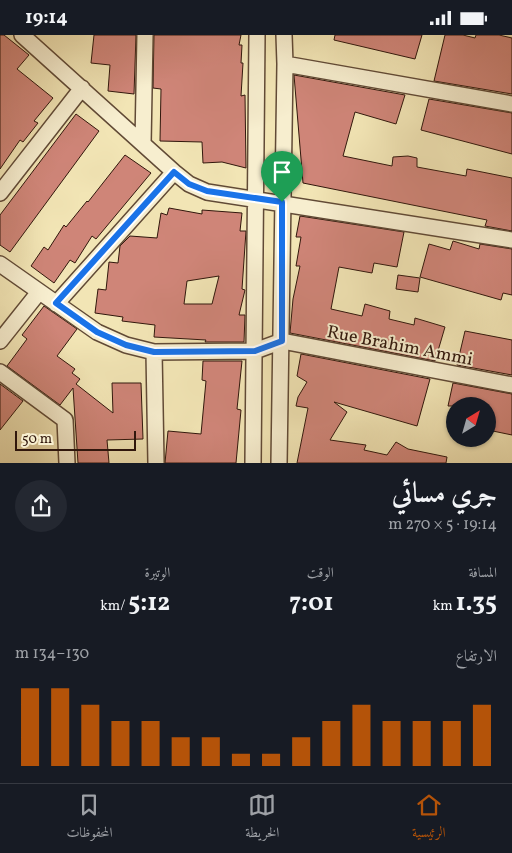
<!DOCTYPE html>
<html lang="ar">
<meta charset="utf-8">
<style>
body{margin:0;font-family:Vollkorn,Amiri,serif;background:#242831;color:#f1f3f6;direction:rtl;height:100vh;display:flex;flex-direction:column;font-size:19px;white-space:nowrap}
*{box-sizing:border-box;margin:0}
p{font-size:16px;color:#9ea1a6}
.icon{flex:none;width:28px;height:28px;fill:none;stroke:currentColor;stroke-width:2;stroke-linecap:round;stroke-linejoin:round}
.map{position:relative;height:428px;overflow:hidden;direction:ltr}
.panel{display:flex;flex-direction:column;background:#171b24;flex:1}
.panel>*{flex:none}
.needle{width:32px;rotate:37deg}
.fabs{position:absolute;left:446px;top:362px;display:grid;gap:10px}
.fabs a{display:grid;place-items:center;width:50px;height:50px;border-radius:50%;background:#171b24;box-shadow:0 1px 4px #0004;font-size:25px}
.scale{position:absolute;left:15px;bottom:12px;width:121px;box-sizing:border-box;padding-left:5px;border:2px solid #31170c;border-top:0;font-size:14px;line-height:18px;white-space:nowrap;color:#31170c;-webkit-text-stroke:4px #f7eecf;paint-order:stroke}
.pin{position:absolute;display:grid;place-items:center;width:42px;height:42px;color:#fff;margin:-51px -21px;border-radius:50% 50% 50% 0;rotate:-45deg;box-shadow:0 0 5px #0007}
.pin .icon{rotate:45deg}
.round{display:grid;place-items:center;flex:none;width:52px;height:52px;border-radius:26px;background:#242831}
.headline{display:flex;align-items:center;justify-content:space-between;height:85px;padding:0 15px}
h1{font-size:28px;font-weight:700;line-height:38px}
.figures{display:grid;grid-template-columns:repeat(3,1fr);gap:8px;height:85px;padding:5px 15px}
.figures div{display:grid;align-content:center}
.figures b{font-size:25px;font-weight:700}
.figures small{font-size:14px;font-weight:400}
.figures p{font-size:14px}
.chart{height:140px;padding:10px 15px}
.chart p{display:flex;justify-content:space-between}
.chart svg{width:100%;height:90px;margin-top:5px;stroke:#b45309;stroke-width:6}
.status{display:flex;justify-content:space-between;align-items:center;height:35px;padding:0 25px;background:#171b24;direction:ltr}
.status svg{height:14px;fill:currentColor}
.dock{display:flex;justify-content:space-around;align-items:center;height:70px;border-top:1px solid #363941;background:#171b24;font-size:14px;color:#9ea1a6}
.dock a{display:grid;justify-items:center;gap:2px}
.dock .selected{color:#b45309}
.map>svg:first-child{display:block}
</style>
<div class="status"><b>19:14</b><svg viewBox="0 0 49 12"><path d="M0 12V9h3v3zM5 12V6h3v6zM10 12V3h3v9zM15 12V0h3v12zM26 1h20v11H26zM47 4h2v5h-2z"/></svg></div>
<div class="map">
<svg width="512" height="428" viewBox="0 0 512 428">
<rect width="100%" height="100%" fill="#f2e5b5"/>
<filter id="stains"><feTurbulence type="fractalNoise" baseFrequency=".004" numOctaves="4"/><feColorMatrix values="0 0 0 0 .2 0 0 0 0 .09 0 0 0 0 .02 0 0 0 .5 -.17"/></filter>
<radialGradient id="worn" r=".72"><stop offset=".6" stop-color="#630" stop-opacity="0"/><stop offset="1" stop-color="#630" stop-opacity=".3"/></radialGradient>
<path fill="#cf8578" stroke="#31170c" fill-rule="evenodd" d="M0,0h4l25,20 -12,14 36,29 -19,23 4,2 -15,19 -3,-2 -20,29z
M94,0h42l-2,59 -26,-3 2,-26 -19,-2z
M154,0h87l-2,10h3l-1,18h2l-2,33 4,-1 1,73 -24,-6 -19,1 -1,-21 -42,-1 1,-52 -8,-1z
M335,0h87l-7,24 -81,-19z
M445,0h18l12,3 1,-3h23l13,3v56l-78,-13z
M294,40l111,20 -9,29 -41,-12 -12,44 49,10 1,-9 15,-1 9,2v9l49,9 1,-7 45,9v53l-27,-5 2,-6 -184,-37z
M429,64l83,14v41l-91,-24z
M76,79l23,17 -89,121 -10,-7v-30z
M125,120l26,18 -55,66 -4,-3 -17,27 -5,-3 -16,23 -23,-17 13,-19 4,3 16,-25 2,2 21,-26 1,1z
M169,173l33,6v-4l40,3 -2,18h6l-4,58 3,1 -6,25h6l-1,27h-39l1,-2 -52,-3 1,-12 -33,-4 1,-4 -28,-4 3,-24 8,1 3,-28 9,1 2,-17 10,-10 27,2 4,-25 6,2zM219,241l-7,28h-28l3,-23z
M300,181l104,16 -7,35 -23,-4 -2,10 -33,-6 -8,42 31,7 3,-12 25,7 -1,8 25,6 1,-7 30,9 -10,34 -145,-28 3,-34 7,-33h-4l5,-29h-5z
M453,206l26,8 1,-5 32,5v46l-9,-2 -2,7 -81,-23 9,-33 21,6z
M398,240l22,3 -2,14 -22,-3z
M44,271l33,23 -20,27 18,13 -3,4 8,6 -4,5 37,29 -1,-30h29l2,56 -36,1 2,23h-31l-5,-75 -13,17 -53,-39 20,-27 -5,-4z
M465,296l47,9v35l-55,-10z
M301,319l129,25 -13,47 -83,-24 13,10 -17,28 36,5 -2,5 23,5 9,-13 12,7 39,8 -1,6h-149l11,-55 -12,-2 2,-9 9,-15 -10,-6z
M203,326h39l-5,48 4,1 -5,53h-71l3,-32 33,3 5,-53 -4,-1z
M453,348l59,11v41l-24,-5v-24h-40z
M0,349l23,17 -23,29z"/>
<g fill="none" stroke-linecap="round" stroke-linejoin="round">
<g stroke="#614a36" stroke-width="18">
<path id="minor" d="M22,0l152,137 15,12 18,8 305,48
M285,29l227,40
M143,109l2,-109
M0,158l82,-105
M0,229l97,68 29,13 28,7 101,-1 27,-10 230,44
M56,269l118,-132
M0,306l39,-49
M154,317l2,111
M0,337l65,48 2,43
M253,428l4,-428
M279,428l6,-399 -1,-29"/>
</g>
<use href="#minor" stroke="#f7eecf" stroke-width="15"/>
</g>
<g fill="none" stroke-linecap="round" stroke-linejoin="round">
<g stroke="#fff" stroke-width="10">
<path id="route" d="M174,137l15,12 18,7 75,11v139l-27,10 -101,1 -28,-7 -29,-13 -41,-29z"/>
</g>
<use href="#route" stroke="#1a73e8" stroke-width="6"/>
</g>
<g text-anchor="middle" stroke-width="4" stroke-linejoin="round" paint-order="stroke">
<g font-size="18" fill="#31170c" stroke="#f7eecf">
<text transform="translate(400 310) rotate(11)" y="6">Rue Brahim Ammi</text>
</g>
</g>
<rect width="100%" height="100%" filter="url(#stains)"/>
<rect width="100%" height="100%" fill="url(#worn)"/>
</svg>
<div class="fabs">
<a><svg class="needle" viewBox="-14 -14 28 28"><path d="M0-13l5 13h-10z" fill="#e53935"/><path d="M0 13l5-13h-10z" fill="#9ea1a6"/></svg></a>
</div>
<div class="scale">50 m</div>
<div class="pin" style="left:282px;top:167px;background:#1e9e55"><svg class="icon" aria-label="arrive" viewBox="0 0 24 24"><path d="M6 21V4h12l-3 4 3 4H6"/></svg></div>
</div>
<section class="panel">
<div class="headline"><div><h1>جري مسائي</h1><p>19:14 · 5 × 270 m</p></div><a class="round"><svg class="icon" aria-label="share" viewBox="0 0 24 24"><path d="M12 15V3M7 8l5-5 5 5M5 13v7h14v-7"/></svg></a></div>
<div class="figures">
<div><p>المسافة</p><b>1.35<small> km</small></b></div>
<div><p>الوقت</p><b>7:01</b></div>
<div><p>الوتيرة</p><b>5:12<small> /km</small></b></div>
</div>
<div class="chart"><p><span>الارتفاع</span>130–134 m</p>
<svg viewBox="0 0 160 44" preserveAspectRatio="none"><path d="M5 44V6M15 44V6M25 44V14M35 44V22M45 44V22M55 44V30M65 44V30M75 44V38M85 44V38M95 44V30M105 44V22M115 44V14M125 44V22M135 44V22M145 44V22M155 44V14"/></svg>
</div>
</section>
<nav class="dock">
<a class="selected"><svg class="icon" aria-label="home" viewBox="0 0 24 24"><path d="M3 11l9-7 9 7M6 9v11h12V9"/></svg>الرئيسية</a>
<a><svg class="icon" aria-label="map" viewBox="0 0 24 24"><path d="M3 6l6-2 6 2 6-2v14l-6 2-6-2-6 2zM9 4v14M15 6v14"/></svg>الخريطة</a>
<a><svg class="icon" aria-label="saved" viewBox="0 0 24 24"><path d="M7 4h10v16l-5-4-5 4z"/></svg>المحفوظات</a>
</nav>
